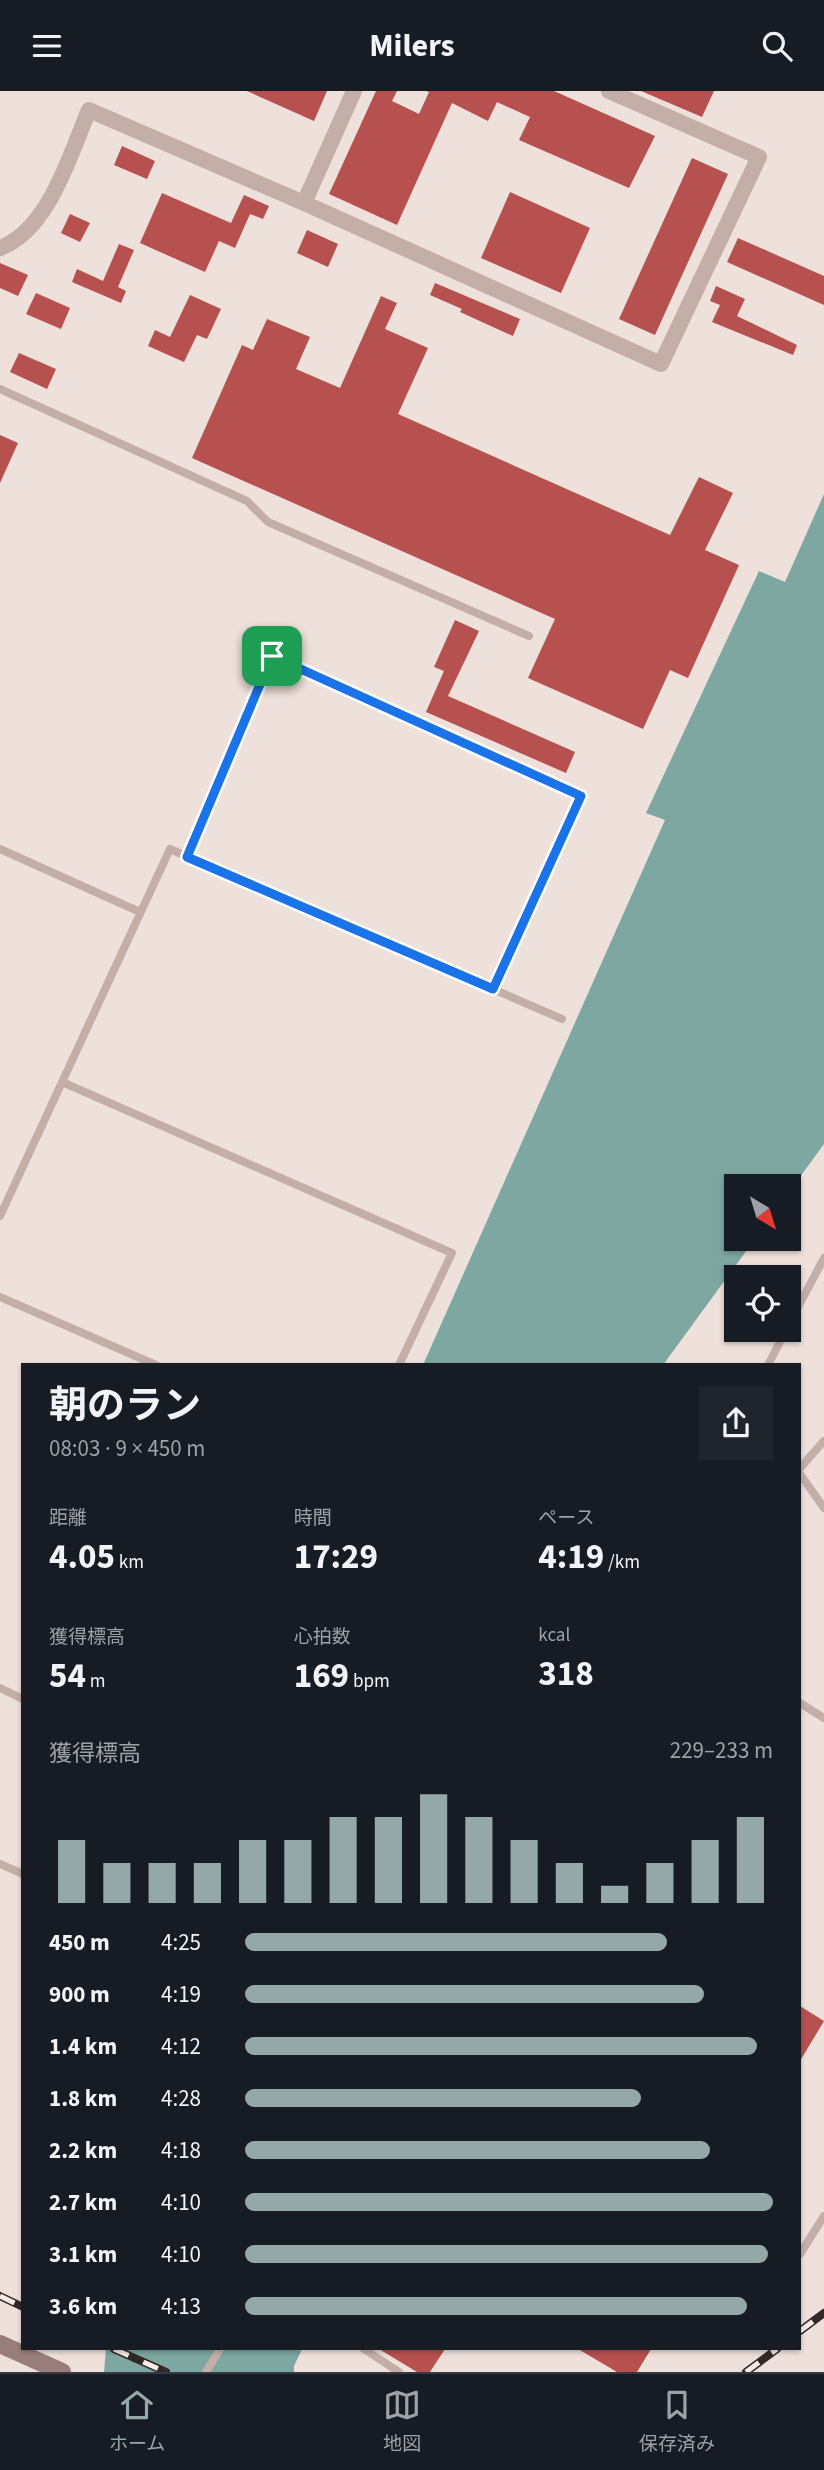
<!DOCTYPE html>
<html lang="ja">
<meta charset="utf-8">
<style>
body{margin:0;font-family:"Source Sans 3","Noto Sans JP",sans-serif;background:#20242c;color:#f1f3f6;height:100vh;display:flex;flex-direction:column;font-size:26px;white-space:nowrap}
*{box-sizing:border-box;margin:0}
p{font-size:23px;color:#9ea1a6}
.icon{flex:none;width:38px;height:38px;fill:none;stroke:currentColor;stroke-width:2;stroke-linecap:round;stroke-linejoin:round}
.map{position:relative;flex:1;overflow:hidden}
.details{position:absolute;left:21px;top:1272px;width:780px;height:987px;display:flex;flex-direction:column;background:#171b24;border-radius:0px;box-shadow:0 2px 5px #0004}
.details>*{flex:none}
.needle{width:46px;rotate:142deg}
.buttons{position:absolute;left:724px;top:1083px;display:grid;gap:14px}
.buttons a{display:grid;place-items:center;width:77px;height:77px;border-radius:0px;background:#171b24;box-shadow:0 2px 5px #0004;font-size:35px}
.pin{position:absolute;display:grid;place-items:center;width:60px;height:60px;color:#fff;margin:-30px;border-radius:14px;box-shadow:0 4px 10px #0006}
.round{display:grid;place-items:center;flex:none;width:74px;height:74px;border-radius:0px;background:#20242c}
.summary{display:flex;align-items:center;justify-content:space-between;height:119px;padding:0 28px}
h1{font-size:38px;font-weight:700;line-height:52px}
.stats{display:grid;grid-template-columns:repeat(3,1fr);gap:10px;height:119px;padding:7px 28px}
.stats div{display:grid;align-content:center}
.stats b{font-size:35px;font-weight:700}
.stats small{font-size:19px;font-weight:400}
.stats p{font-size:19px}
.chart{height:196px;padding:14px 28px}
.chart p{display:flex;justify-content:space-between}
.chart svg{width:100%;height:126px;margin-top:7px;stroke:#94a9a7;stroke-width:6}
ul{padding:0 28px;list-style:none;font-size:23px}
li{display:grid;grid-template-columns:112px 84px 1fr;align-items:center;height:52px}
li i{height:18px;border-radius:9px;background:#94a9a7}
header{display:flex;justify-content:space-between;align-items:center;height:91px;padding:0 28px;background:#171b24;font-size:32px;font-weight:700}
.tabs{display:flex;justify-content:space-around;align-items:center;height:98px;border-top:2px solid #363941;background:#171b24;font-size:19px;color:#9ea1a6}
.tabs a{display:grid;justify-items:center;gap:4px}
.tabs .active{color:#94a9a7}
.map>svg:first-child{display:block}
</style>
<header><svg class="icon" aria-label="menu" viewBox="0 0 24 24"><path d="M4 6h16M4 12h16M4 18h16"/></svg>Milers<svg class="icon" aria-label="search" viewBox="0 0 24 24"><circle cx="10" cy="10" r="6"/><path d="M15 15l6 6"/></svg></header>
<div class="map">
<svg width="824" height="2281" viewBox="0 0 824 2281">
<rect width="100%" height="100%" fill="#eee0da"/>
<path fill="#7da7a0" d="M824,403v650l-35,48v-5h-52v52h18l-92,126h-240l242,-545 -19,-7 113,-242 26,11z
M106,2258h196l-8,17v6h-190z"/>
<path fill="#b7514f" d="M247,0h80l-13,30z
M376,0h21l-5,10 27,13 10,-22 -3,-1h128l101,45 -26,52 -110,-48 11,-23 -33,-15 -9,19 -36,-18 -55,122 -68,-31z
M641,0h73l-12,26z
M122,55l33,15 -8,18 -33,-14z
M692,67l36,16 -73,161 -36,-16z
M510,101l80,36 -29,65 -80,-35z
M162,102l69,30 13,-28 25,11 -6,13 -13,-5 -15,34 -16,-7 -14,31 -65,-29z
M70,123l20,9 -10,19 -19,-9z
M307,139l31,14 -10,23 -31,-14z
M738,147l86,38v29l-97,-43z
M119,153l15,6 -16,37 8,4 -5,12 -49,-21 5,-13 26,12z
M0,172l28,12 -10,21 -18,-8z
M435,192l85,36 -7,17 -53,-24 2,-3 -32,-14z
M716,195l29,13 -8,17 60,29 -4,10 -81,-33 8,-17 -10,-4z
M36,202l34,15 -9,21 -35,-15z
M190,204l31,14 -14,30 -10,-4 -13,27 -36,-16 7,-16 15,7z
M381,205l16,7 -12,26 43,19 -30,66 272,121 29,-58 34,16 -28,57 34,15 -51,113 -18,-8 -27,59 -115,-51 27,-59 -363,-161 50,-113 11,5 14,-31 43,18 -14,32 44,19z
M19,262l37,16 -9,20 -37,-17z
M0,344l18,8 -18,40z
M455,529l24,11 -31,65 127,56 -9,21 -140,-61 18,-41 -10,-4z
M800,1915l24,15 -24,40z
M379,2258h66l-15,23h-13z
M578,2258h73l-14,23h-20z"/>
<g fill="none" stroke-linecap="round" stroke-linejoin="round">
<path stroke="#c4afa8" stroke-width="8" d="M0,298l247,112 21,21 261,114
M0,758l140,63
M187,766l85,-201 309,140 -88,194
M62,991l390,171 -53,112
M0,1125l170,-367 392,170
M0,1206l156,68
M789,1233l35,-66
M768,1274l18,-35
M800,1377l24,-27
M800,1383l24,34
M0,1597l23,11
M800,1612l24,15
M0,1773l23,10
M800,2163l24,-38
M364,2258l35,23
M206,2281l14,-23"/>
<path stroke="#c4afa8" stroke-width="16" d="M304,112l50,-112
M0,157c49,-18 70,-94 89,-138l215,93 357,161 98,-207 -150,-66"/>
<path stroke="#987e7a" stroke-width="18" d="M0,2253l62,28"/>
<g stroke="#322827" stroke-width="8">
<path id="rail" d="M0,2205l23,11
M800,2240l24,-18
M114,2258l52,23
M746,2281l31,-23"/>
</g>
<use href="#rail" stroke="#f6ebe6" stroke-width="5" stroke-dasharray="16" stroke-linecap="butt"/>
</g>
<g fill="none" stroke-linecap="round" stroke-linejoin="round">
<g stroke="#fff" stroke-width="14">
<path id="route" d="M272,565l309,140 -88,193 -306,-132z"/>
</g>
<use href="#route" stroke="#1a73e8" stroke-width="9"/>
</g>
</svg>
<div class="buttons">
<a><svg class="needle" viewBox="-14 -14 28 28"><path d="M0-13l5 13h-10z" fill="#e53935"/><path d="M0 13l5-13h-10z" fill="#9ea1a6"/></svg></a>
<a><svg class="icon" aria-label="locate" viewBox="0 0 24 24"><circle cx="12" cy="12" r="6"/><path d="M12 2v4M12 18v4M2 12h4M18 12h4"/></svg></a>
</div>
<div class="pin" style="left:272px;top:565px;background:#1e9e55"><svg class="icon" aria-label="arrive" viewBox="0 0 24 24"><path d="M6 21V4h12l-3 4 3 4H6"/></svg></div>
<section class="details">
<div class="summary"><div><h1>朝のラン</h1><p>08:03 · 9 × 450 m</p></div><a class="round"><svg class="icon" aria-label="share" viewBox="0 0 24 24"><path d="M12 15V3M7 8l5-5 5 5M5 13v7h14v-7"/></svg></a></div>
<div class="stats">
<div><p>距離</p><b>4.05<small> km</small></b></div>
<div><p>時間</p><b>17:29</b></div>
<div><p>ペース</p><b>4:19<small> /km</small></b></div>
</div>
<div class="stats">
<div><p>獲得標高</p><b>54<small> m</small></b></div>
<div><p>心拍数</p><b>169<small> bpm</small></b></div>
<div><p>kcal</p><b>318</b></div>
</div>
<div class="chart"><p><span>獲得標高</span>229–233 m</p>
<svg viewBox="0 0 160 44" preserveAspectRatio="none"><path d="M5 44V22M15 44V30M25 44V30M35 44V30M45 44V22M55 44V22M65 44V14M75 44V14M85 44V6M95 44V14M105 44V22M115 44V30M125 44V38M135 44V30M145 44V22M155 44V14"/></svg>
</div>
<ul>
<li><b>450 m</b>4:25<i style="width:80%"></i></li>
<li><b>900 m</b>4:19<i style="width:87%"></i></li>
<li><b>1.4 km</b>4:12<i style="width:97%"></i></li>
<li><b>1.8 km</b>4:28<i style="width:75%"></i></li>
<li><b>2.2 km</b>4:18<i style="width:88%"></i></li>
<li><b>2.7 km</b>4:10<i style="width:100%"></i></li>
<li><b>3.1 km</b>4:10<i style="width:99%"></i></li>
<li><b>3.6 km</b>4:13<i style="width:95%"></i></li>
</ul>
</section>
</div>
<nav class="tabs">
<a class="active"><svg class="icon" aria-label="home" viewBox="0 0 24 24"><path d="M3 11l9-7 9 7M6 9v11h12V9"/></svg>ホーム</a>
<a><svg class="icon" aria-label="map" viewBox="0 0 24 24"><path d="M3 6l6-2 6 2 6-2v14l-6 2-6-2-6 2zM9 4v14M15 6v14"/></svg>地図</a>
<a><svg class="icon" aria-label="saved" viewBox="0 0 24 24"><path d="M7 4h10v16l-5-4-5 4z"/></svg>保存済み</a>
</nav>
